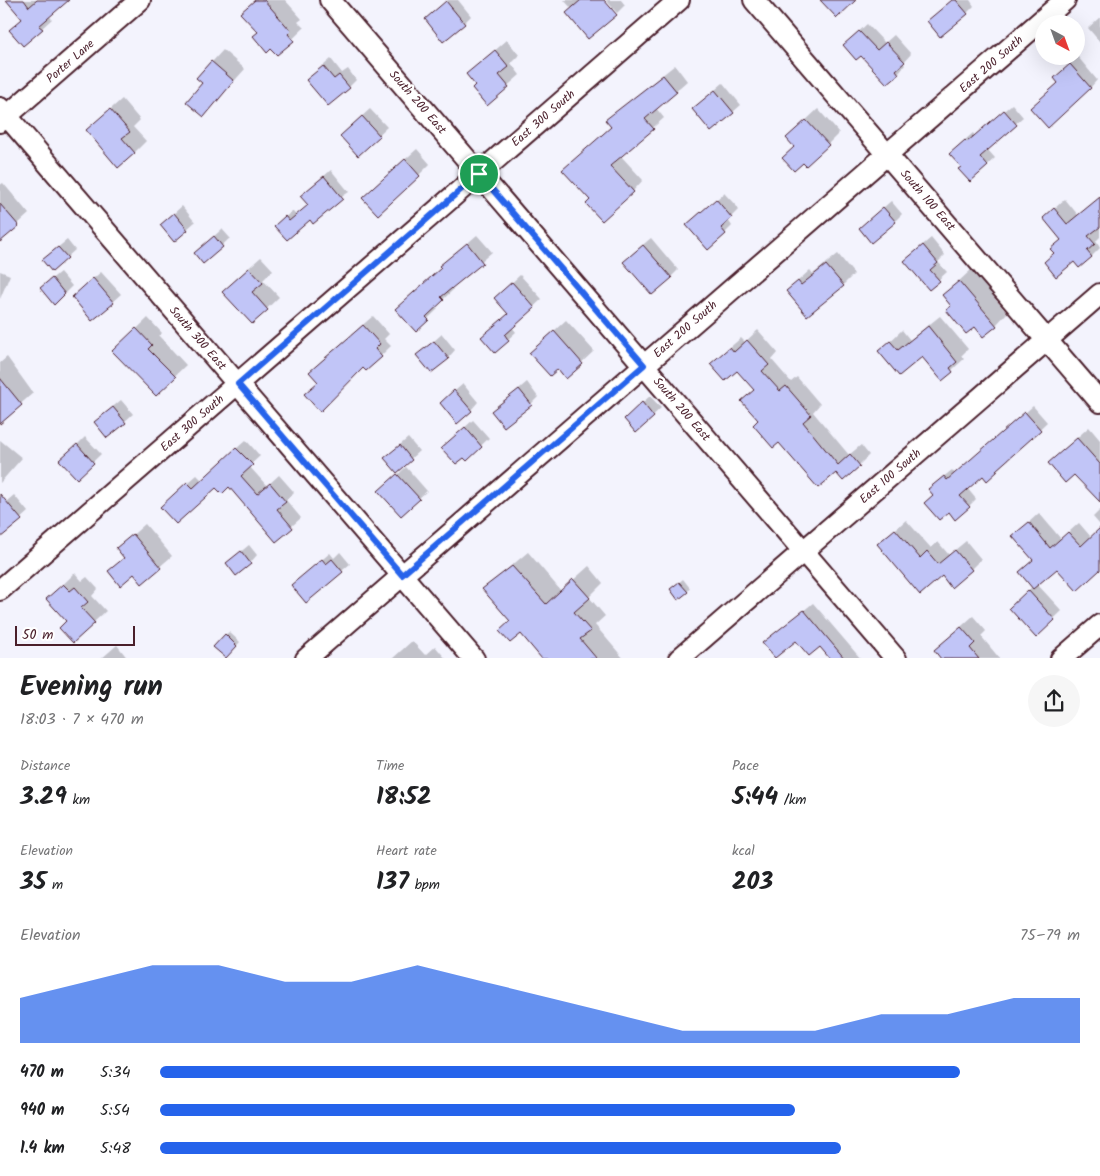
<!DOCTYPE html>
<meta charset="utf-8">
<style>
body{margin:0;font-family:Kalam,sans-serif;background:#f6f6f6;color:#202124;height:100vh;display:flex;flex-direction:column;font-size:19px;white-space:nowrap}
*{box-sizing:border-box;margin:0}
p{font-size:16px;color:#757577}
.icon{flex:none;width:28px;height:28px;fill:none;stroke:currentColor;stroke-width:2;stroke-linecap:round;stroke-linejoin:round}
.map{position:relative;height:658px;overflow:hidden}
.details{display:flex;flex-direction:column;background:#fff;flex:1}
.details>*{flex:none}
.needle{width:32px;rotate:139deg}
.buttons{position:absolute;left:1035px;top:15px;display:grid;gap:10px}
.buttons a{display:grid;place-items:center;width:50px;height:50px;border-radius:50%;background:#fff;box-shadow:0 5px 20px #0002;font-size:25px}
.scale{position:absolute;left:15px;bottom:12px;width:120px;box-sizing:border-box;padding-left:5px;border:2px solid #4a1f2b;border-top:0;font-size:14px;line-height:18px;white-space:nowrap;color:#4a1f2b;-webkit-text-stroke:4px #fff;paint-order:stroke}
.pin{position:absolute;display:grid;place-items:center;width:42px;height:42px;color:#fff;margin:-21px;border:2px solid #fff;border-radius:50%;box-shadow:0 1px 5px #0007}
.round{display:grid;place-items:center;flex:none;width:52px;height:52px;border-radius:26px;background:#f6f6f6}
.headline{display:flex;align-items:center;justify-content:space-between;height:85px;padding:0 20px}
h1{font-size:28px;font-weight:800;line-height:38px}
.stats{display:grid;grid-template-columns:repeat(3,1fr);gap:8px;height:85px;padding:5px 20px}
.stats div{display:grid;align-content:center}
.stats b{font-size:25px;font-weight:800}
.stats small{font-size:14px;font-weight:400}
.stats p{font-size:14px}
.chart{height:140px;padding:10px 20px}
.chart p{display:flex;justify-content:space-between}
.chart svg{width:100%;height:90px;margin-top:5px;fill:#2563eb;opacity:.7}
ul{padding:0 20px;list-style:none;font-size:16px}
li{display:grid;grid-template-columns:80px 60px 1fr;align-items:center;height:38px}
li i{height:12px;border-radius:6px;background:#2563eb}
.map>svg:first-child{display:block}
</style>
<div class="map">
<svg width="1100" height="659" viewBox="0 0 1100 659">
<rect width="100%" height="100%" fill="#f3f3fd"/>
<filter id="ink" filterUnits="userSpaceOnUse"><feTurbulence type="fractalNoise" baseFrequency=".02" numOctaves="2"/><feDisplacementMap in="SourceGraphic" scale="10" xChannelSelector="R" yChannelSelector="G"/><feConvolveMatrix kernelMatrix="1 2 1 2 8 2 1 2 1" color-interpolation-filters="sRGB"/></filter>
<g filter="url(#ink)">
<path fill="#0003" d="M8,0h59l-18,16 3,3 -10,9 -19,-10z
M255,0h30l17,19 -4,3 6,6 -27,26 -35,-41z
M448,0h10l13,16 -7,7 -30,-11z
M564,0h38l-30,9z
M606,0h15l4,5 -8,8z
M952,0h18l4,6 -7,7z
M1100,17v25l-12,-14z
M867,24l18,19 9,-8 17,19 -8,9 2,2 -7,8 -46,-35z
M507,40l12,15 -8,8 9,12 -33,29 -19,-30z
M223,50l22,19 -41,46v-32l8,-21z
M1078,57l19,23 -7,8 -31,-6 4,-12z
M331,59l11,14 6,-4 8,11 -7,7 -34,-14z
M675,65l12,16 -31,27 8,10 -43,38 22,24 -10,11 -42,9 21,-73 -6,-7z
M723,83l18,22 -30,26 -10,-29z
M122,99l18,21 -7,7 13,14 -12,12 -47,-23z
M1012,104l11,13 -36,32 8,9 -25,23 -7,-14 -5,-21 15,-13 2,3z
M370,109l17,18 -29,27 -9,-26z
M818,109l21,24 -11,11 -33,3 -8,-9z
M417,149l13,15 -11,11 -44,11z
M331,170l18,22 -39,26 -34,8 16,-15 4,4 13,-10 -8,-9z
M3,183l26,31 -29,26v-55z
M724,193l15,16 -11,11 4,6 -7,7 -29,-16z
M1100,197v40l-4,4 4,7 -9,9 -17,3 -19,-7 7,-14 -18,-21 21,-19 13,16z
M891,201l11,13 -7,7h-27z
M182,206l13,16 -8,7 -26,-4z
M222,229l8,9 -26,24 -1,-16z
M477,235l15,17 -41,35 2,3 -18,17 3,2 -22,21 25,-64z
M651,238l27,32 -7,7 -39,-23z
M931,238l14,17 -7,7 9,10 -18,16 -16,-35z
M67,240l8,10 -8,7 -16,-4z
M838,254l16,20 -11,11 -56,6 23,-21 3,4z
M261,257l12,13 -10,10 16,17 -27,26 -17,-43z
M971,270l36,43 -11,12h-21l-31,-30z
M0,271l10,4 -10,24z
M60,272l12,14 -8,8 -15,-13z
M101,272l20,22 -28,25 -12,-30z
M520,275l22,24 -30,28 4,5 -21,19 14,-37 -6,-23z
M373,316l16,18 -5,5 7,7 -25,24 -3,-3 -44,15 1,-20z
M940,316l28,33 -7,7 3,3 -22,20 -20,-23 -42,-5 22,-21 8,10z
M148,318l14,15 -3,3 27,29 -30,29 -42,-43z
M566,320l28,31 -28,26 -24,-35z
M758,330l20,23 -6,7 19,22 6,-5 23,27 -7,8 36,43 12,-10 8,10 -10,10 -23,7 -77,-52 -4,-31 -33,-35 19,-16 4,4z
M442,334l13,16 -7,8 -30,-3z
M7,357l26,36 -33,29v-59z
M527,382l11,15 -7,7 -38,7z
M463,384l15,18 -7,8 -22,-14z
M650,396l11,12 -25,23 -3,-20z
M121,400l12,14 -25,22 -5,-21z
M1033,406l14,16 -60,57 -4,-5 -16,14 9,11 -7,7 -35,-11 3,-13 15,-12 3,4z
M473,420l16,18 -22,21 -16,-19z
M1089,427l11,13v50l-39,-38z
M85,437l16,17 -24,23 -8,-24z
M408,438l11,13 -22,20 -4,-20z
M0,440l22,18 -22,25z
M246,440l14,16 -11,10 18,20 12,-11 15,17 -8,8 15,18 -25,22 -47,-55 -13,1 -45,12 26,-23 5,5z
M406,467l21,24 -26,23 -13,-30z
M14,495l14,17 -28,25v-30z
M1100,510v15l-7,-8z
M1039,513l22,26 18,-16 12,14 9,-8v39l-43,-1 -20,17 25,27 -26,25 -18,-36 15,-14 1,-26 -20,-24z
M906,520l25,28 7,-6 11,13 17,-14 15,18 -10,10 -29,6 -63,-31z
M145,524l27,32 -30,26 -8,-10 -24,-1 15,-14 -7,-9z
M249,545l8,10 -7,8h-23z
M340,552l10,12 -44,37 -14,-16 38,-32 4,5z
M528,552l33,39 28,-25 14,17 -14,14 16,19 -10,9 29,34h-80l-60,-70z
M75,573l7,8 5,-4 11,12 -6,7 14,15 -33,30 -5,-20 -20,-22z
M683,579l7,9 -3,4 -12,-6z
M813,603l48,56h-30l-11,-14 -24,-6 -32,4z
M973,616l13,15 -5,5 19,23h-57l-8,-9z
M229,632l11,10 -14,15 -1,-22z
M412,641l13,14 10,-9 11,13h-54z
M117,645l11,14h-27z"/>
<path fill="#c1c5f7" stroke="#4a1f2b" d="M6,0h18l5,7 8,-7h32l-30,26 4,3 -20,17 -14,-16 13,-11z
M255,0h9l27,31 -3,3 6,7 -17,14 -6,-6 -4,4 -14,-17 5,-4 -18,-19z
M581,0h23l13,15 -29,24 -22,-26z
M820,0h36l-19,18z
M952,0h4l12,14 -28,23 -13,-16z
M446,1l19,23 -22,18 -18,-23z
M859,31l18,19 9,-8 19,20 -9,8 3,4 -12,10 -26,-28 -5,4 -13,-15z
M495,50l14,17 -10,8 10,12 -22,19 -15,-18 3,-3 -9,-11z
M211,61l23,20 -30,36 -18,-15 16,-19 -6,-5z
M1070,64l21,24 -43,40 -18,-20 28,-25 -4,-5z
M323,66l11,13 5,-4 11,13 -22,18 -22,-26z
M663,75l14,17 -32,27 9,10 -44,37 24,26 -32,29 -16,-17 4,-4 -28,-30 49,-43 -6,-7z
M715,90l19,23 -23,19 -19,-23z
M110,109l20,23 -8,6 13,15 -17,15 -32,-38z
M1004,110l13,15 -37,32 8,9 -18,16 -12,-13 3,-2 -12,-13 16,-14 2,2z
M362,116l18,20 -22,20 -18,-20z
M806,120l23,25 -23,21 -3,-3 -9,8 -12,-13 12,-11 -8,-9z
M405,159l15,17 -42,39 -16,-17z
M324,176l19,23 -30,25 -3,-4 -23,20 -13,-14 11,-10 4,5 19,-16 -8,-9z
M1100,197v30l-12,9 7,8 -8,7 5,6 -13,11 -5,-6 -18,15 -12,-15 10,-9 -4,-4 11,-9 -18,-22 11,-10 13,16z
M716,199l16,19 -11,10 5,6 -18,16 -22,-25z
M0,204l19,22 -19,16z
M883,207l13,15 -25,21 -12,-15z
M174,213l14,17 -14,12 -14,-17z
M214,236l9,11 -20,17 -9,-11z
M467,243l16,20 -42,34 3,3 -18,17 3,3 -13,12 -21,-23 46,-41 -2,-2z
M643,245l29,33 -20,17 -29,-33z
M923,245l15,18 -8,7 10,11 -11,9 -25,-29z
M58,247l10,11 -16,14 -10,-12z
M826,265l18,21 -37,30 -21,-25 12,-10 3,4z
M249,268l14,15 -11,9 16,18 -16,14 -30,-32z
M52,278l13,16 -11,11 -14,-17z
M93,278l21,25 -22,18 -20,-24z
M959,281l38,45 -14,11 -8,-10 -9,7 -20,-24 5,-4 -9,-11z
M512,282l23,26 -30,27 4,6 -14,12 -14,-16 27,-23 -14,-16z
M363,325l17,19 -5,5 7,8 -16,14 -3,-3 -43,44 -16,-18 14,-12 -9,-10z
M928,326l29,36 -7,6 3,4 -11,9 -20,-24 -23,19 -21,-25 12,-10 8,9z
M136,328l16,17 -4,4 28,28 -20,19 -44,-45z
M554,331l29,33 -17,15 -8,-10 -8,7 -21,-23z
M747,340l22,25 -7,6 18,20 6,-5 25,29 -8,7 35,43 12,-11 10,12 -17,15 -7,-8 -18,15 -39,-45 -6,5 -20,-23 5,-5 -17,-19 13,-11 -17,-19 -12,10 -15,-17 20,-17 4,5z
M434,341l15,18 -18,14 -15,-18z
M0,378l22,27 -22,19z
M519,389l13,16 -28,22 -13,-16z
M454,390l18,21 -15,13 -17,-21z
M642,402l12,15 -18,16 -12,-14z
M113,407l13,16 -19,15 -13,-16z
M1025,412l16,18 -45,40 2,1 -11,10 -4,-5 -23,20 10,11 -15,13 -6,-8 -10,8 -15,-17 9,-8 -5,-6 16,-13 3,4z
M465,427l17,20 -15,14 -3,-3 -8,6 -15,-16z
M1077,438l23,26v38l-26,-27 -9,8 -17,-20z
M77,444l17,19 -17,16 -18,-19z
M400,445l12,15 -15,13 -13,-15z
M236,448l17,17 -12,11 16,18 13,-11 16,19 -9,7 16,19 -17,14 -47,-55 -7,7 -6,-6 -40,36 -16,-17 27,-25 6,6z
M397,474l23,25 -19,17 -23,-25z
M0,494l22,26 -22,18z
M1029,522l21,26 18,-16 13,14 19,-18v42l-23,21 -20,-22 -24,20 -14,-17 14,-12 -21,-24z
M895,529l25,29 7,-7 11,13 17,-14 17,20 -21,18 -9,-12 -22,19 -43,-51z
M133,534l28,34 -19,16 -8,-10 -14,12 -12,-15 16,-13 -8,-10z
M241,551l10,13 -15,12 -10,-13z
M322,559l4,5 6,-5 11,13 -37,31 -15,-18z
M512,566l34,38 27,-25 17,19 -16,14 17,19 -11,8 17,20h-55l-21,-25 -11,9 -11,-12 11,-10 -28,-32z
M679,582l9,10 -10,8 -8,-11z
M63,584l7,7 5,-4 13,15 -7,6 14,15 -22,20 -14,-15 7,-7 -20,-22z
M1028,590l27,30 -19,18 -27,-30z
M804,610l41,49h-15l-10,-12 -11,9 -13,-15 -21,17 -13,-15z
M961,627l14,16 -5,5 9,11h-38l-7,-9z
M225,634l12,12 -11,12 -13,-11z"/>
<g fill="none" stroke-linecap="round" stroke-linejoin="round">
<g stroke="#4a1f2b" stroke-width="24">
<path id="minor" d="M330,0l566,659
M754,0l346,402
M0,108l474,551
M0,122l140,-122
M0,590l679,-590
M306,659l759,-659
M679,659l421,-365
M1061,659l39,-34"/>
</g>
<use href="#minor" stroke="#fff" stroke-width="20"/>
</g>
</g>
<g fill="none" stroke-linecap="round" stroke-linejoin="round" filter="url(#ink)">
<g stroke="#fff" stroke-width="10">
<path id="route" d="M479,174l165,191 -242,210 -164,-191z"/>
</g>
<use href="#route" stroke="#2563eb" stroke-width="6"/>
</g>
<g text-anchor="middle" stroke-width="4.5" stroke-linejoin="round" paint-order="stroke">
<g font-size="12" fill="#4a1f2b" stroke="#fff">
<text transform="translate(70 61) rotate(-41)" y="4">Porter Lane</text>
<text transform="translate(991 64) rotate(-41)" y="4">East 200 South</text>
<text transform="translate(418 102) rotate(49)" y="4">South 200 East</text>
<text transform="translate(543 118) rotate(-41)" y="4">East 300 South</text>
<text transform="translate(928 200) rotate(49)" y="4">South 100 East</text>
<text transform="translate(685 329) rotate(-41)" y="4">East 200 South</text>
<text transform="translate(198 338) rotate(49)" y="4">South 300 East</text>
<text transform="translate(682 409) rotate(49)" y="4">South 200 East</text>
<text transform="translate(192 423) rotate(-41)" y="4">East 300 South</text>
<text transform="translate(890 476) rotate(-41)" y="4">East 100 South</text>
</g>
</g>
</svg>
<div class="buttons">
<a><svg class="needle" viewBox="-14 -14 28 28"><path d="M0-13l5 13h-10z" fill="#e53935"/><path d="M0 13l5-13h-10z" fill="#757577"/></svg></a>
</div>
<div class="scale">50 m</div>
<div class="pin" style="left:479px;top:174px;background:#1e9e55"><svg class="icon" aria-label="arrive" viewBox="0 0 24 24"><path d="M6 21V4h12l-3 4 3 4H6"/></svg></div>
</div>
<section class="details">
<div class="headline"><div><h1>Evening run</h1><p>18:03 · 7 × 470 m</p></div><a class="round"><svg class="icon" aria-label="share" viewBox="0 0 24 24"><path d="M12 15V3M7 8l5-5 5 5M5 13v7h14v-7"/></svg></a></div>
<div class="stats">
<div><p>Distance</p><b>3.29<small> km</small></b></div>
<div><p>Time</p><b>18:52</b></div>
<div><p>Pace</p><b>5:44<small> /km</small></b></div>
</div>
<div class="stats">
<div><p>Elevation</p><b>35<small> m</small></b></div>
<div><p>Heart rate</p><b>137<small> bpm</small></b></div>
<div><p>kcal</p><b>203</b></div>
</div>
<div class="chart"><p><span>Elevation</span>75–79 m</p>
<svg viewBox="0 0 160 44" preserveAspectRatio="none"><path d="M0 44V22L10 14L20 6L30 6L40 14L50 14L60 6L70 14L80 22L90 30L100 38L110 38L120 38L130 30L140 30L150 22L160 22V44z"/></svg>
</div>
<ul>
<li><b>470 m</b>5:34<i style="width:87%"></i></li>
<li><b>940 m</b>5:54<i style="width:69%"></i></li>
<li><b>1.4 km</b>5:48<i style="width:74%"></i></li>
</ul>
</section>
